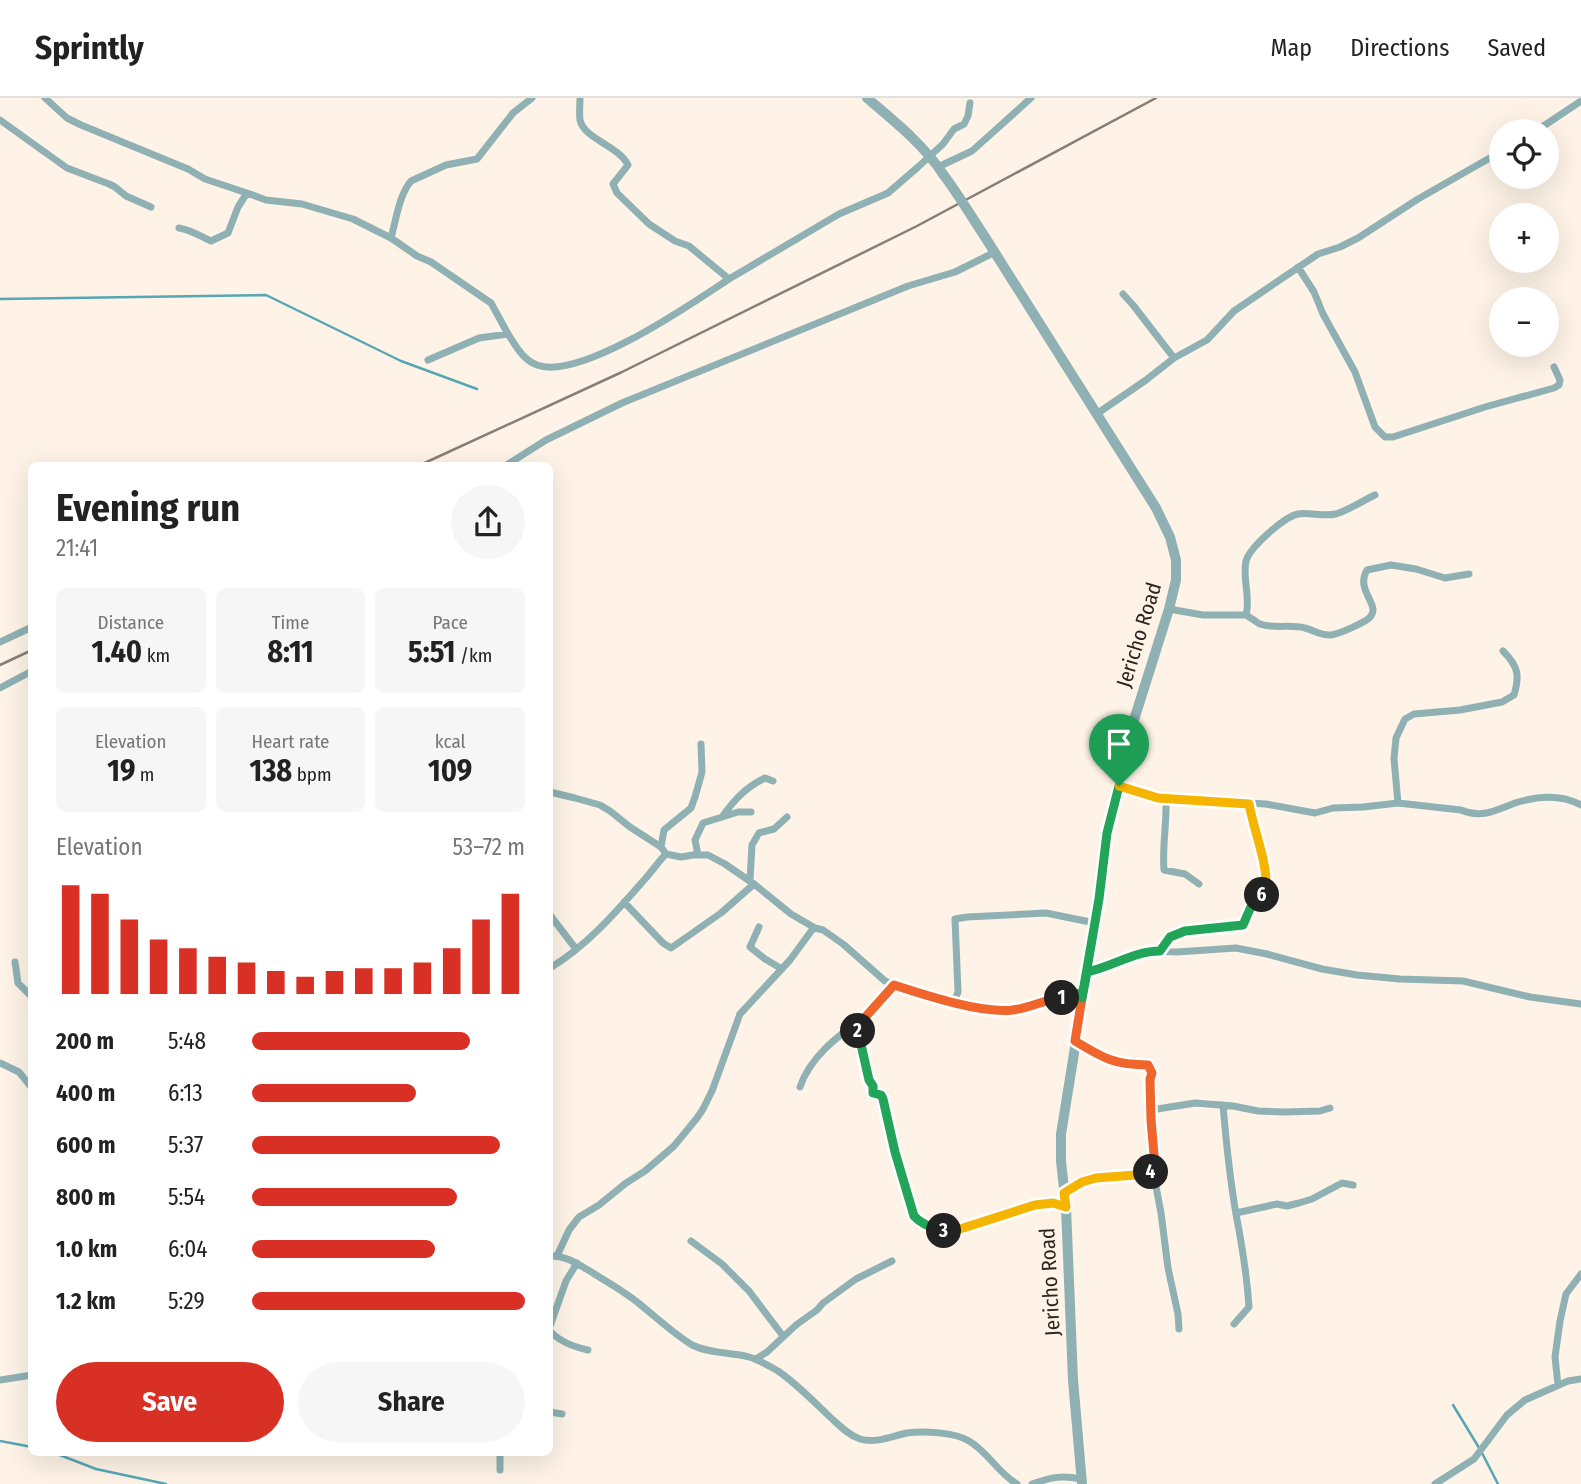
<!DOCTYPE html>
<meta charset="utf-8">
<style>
body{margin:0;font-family:"Fira Sans Condensed",sans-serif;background:#f6f6f6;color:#222;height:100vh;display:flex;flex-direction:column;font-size:26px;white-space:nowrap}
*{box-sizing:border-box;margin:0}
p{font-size:23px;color:#767676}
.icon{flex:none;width:38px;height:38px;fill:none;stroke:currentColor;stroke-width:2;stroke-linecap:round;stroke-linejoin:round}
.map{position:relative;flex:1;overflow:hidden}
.details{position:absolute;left:28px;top:364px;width:525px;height:994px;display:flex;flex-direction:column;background:#fff;border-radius:10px;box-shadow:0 7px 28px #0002}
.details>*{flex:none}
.fabs{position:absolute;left:1489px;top:21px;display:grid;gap:14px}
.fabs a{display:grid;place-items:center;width:70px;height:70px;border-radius:50%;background:#fff;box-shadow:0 7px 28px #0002;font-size:35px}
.pin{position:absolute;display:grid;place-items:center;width:60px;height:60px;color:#fff;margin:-72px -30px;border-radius:50% 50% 50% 0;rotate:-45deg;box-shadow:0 0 7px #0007}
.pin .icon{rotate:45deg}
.km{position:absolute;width:35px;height:35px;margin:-18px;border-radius:50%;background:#222;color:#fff;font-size:19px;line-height:35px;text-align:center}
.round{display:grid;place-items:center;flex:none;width:74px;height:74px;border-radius:37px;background:#f6f6f6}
.headline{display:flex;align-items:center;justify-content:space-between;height:119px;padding:0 28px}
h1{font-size:38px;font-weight:700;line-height:52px}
.stats{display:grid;grid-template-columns:repeat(3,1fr);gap:10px;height:119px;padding:7px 28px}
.stats div{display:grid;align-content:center;border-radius:10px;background:#f6f6f6;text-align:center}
.stats b{font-size:30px;font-weight:700}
.stats small{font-size:19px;font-weight:400}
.stats p{font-size:19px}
.chart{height:196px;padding:14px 28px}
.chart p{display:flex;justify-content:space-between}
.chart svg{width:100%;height:126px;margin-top:7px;stroke:#d93025;stroke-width:6}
.button{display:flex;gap:14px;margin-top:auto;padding:14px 28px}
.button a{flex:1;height:80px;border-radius:42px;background:#d93025;color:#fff;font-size:28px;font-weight:700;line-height:80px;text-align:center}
.button a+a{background:#f6f6f6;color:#222}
ul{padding:0 28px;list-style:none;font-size:23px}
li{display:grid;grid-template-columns:112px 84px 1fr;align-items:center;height:52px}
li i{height:18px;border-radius:9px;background:#d93025}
header{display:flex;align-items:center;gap:42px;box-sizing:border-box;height:98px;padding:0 35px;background:#fff;border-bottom:2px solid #e0e0e0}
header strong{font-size:33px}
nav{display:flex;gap:38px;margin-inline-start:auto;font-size:24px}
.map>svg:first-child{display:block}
</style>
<header>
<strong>Sprintly</strong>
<nav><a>Map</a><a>Directions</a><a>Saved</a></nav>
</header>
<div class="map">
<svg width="1581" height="1386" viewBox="0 0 1581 1386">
<rect width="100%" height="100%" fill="#fef3e6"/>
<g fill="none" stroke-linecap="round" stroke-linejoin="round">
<path stroke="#55a7b5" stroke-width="2.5" d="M0,201l266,-4 135,66 76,28
M1453,1307l28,46 17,33
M0,1343l32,6
M52,1354l44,17 70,15"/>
<path stroke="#8fb1b3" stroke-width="7" d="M45,0l22,20 14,7 107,44 17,10 42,14
M580,0c0,7 -1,15 0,22 4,19 39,26 48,45l-15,19 4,9 32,31 26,17 14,5 40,33 110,-65 49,-21 30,-26 25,-23 11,-15 10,-5 4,-8 2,-13
M0,22l67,48 42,16 6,3 11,9 25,11
M1536,33l45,-30
M938,69l34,-16 59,-53
M179,130c12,2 21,8 32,13l17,-8 10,-26 9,-14 19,7 36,4 51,15 38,19 26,18 14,6 60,41 17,31 -29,4 -51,22
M391,140c5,-18 8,-43 20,-57l35,-16 31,-6 36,-46 19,-15
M1298,169l16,25 9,22 32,58 20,55 10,10h8l92,-30 69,-19 5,-3 1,-5 -6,-13
M1123,196l10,11 41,53
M508,236c8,12 15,26 29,31 43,16 154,-61 192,-86
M1098,315l48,-33 28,-22 33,-18 27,-29 84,-57 22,-7 18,-9 60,-39 84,-48
M505,368l41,-26 76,-37 286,-117 47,-14 40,-20
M1169,511l34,6h43c5,-18 -4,-36 0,-54 4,-14 38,-44 52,-47 12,-2 25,3 38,0 13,-4 26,-13 39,-19
M1246,517c5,3 10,7 14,9 14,5 31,0 45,4 8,2 17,8 26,7 8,-1 36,-13 40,-19 9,-12 -16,-26 -4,-46l24,-5 25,4 29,9 24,-4
M0,544l32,-15
M0,590l32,-17
M1119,688l39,12 108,6 49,9 18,-5 30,-1 35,-4 63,7c21,9 35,0 54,-7 22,-7 46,-9 66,2
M550,694l25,6 25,7 10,6 20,16 31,20 5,7 15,3 12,-2h15l17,9 29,20 37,30 24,14 8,2 20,14 42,37 9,4 60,17 39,9 22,-1 32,-10 21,-3 15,-5
M1166,701c1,23 -4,48 -2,71l21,4 14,10
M1398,705l-4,-44 2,-21 9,-19 9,-5 46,-4 42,-8 12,-7c6,-20 4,-29 -11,-44
M722,719c12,-17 24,-30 43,-39l8,3
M661,749l3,-17 27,-22 4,-11 7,-25 -1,-28
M698,757l-3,-15 8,-17 35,-11h13
M750,783l2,-36 7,-12 15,-4 13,-12
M624,804l39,41 8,5 50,-35 33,-29
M550,817l26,34
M759,829l-9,20 15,12 17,10
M1160,853l10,-14 15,-6 58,-6 10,-23 13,-11c2,-29 -12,-59 -17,-87
M15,864l3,21 14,14
M550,870c37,-22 67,-57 95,-89 8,-9 13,-17 21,-25
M1087,874l15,-3 32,-13 20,-5 23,1 59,-4 31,6 55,15 35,6 43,4 63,2 67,16 51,7
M894,887l-36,42 11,53 4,6v7l8,2 2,4 12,53 19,64c34,39 94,-13 135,-13 6,0 11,2 17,4
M954,904l4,-10 -3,-73 12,-2 79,-4 49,10
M1075,943c28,18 39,24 73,24l4,7 -2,7 1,41 4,46 -2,5 8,42 7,55 10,46 1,15
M0,965l19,9 13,16
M800,989c10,-30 37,-50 61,-68
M1223,1007c3,36 7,74 13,109 6,31 11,62 13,93l-15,17
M1151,1012l44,-7 38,3 25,5 27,1 35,-1 10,-3
M1064,1095l17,-11 15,-4 53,-4 4,-3
M1236,1115l41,-9 10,2 12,-3 13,-4 30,-16 11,2
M691,1143l31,23 27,27 34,45
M550,1158c16,-1 29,9 43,17 17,11 34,20 49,33 16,13 32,28 50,39 18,9 39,7 57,12 10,3 20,9 29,14 19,13 35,30 52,46 9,8 18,18 30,22 15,5 32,-3 47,-6 16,-2 48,-1 62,8 19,11 29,32 48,43
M557,1158l12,-26 10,-13 20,-12 27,-22 19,-12 29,-25 23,-28 6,-9 9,-18 28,-77 50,-54 22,-30 3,-2
M550,1228l16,-45 11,-18
M550,1233c10,11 24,16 38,19
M756,1261l11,-7 29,-27 21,-15 6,-7 33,-24 36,-18
M0,1282l32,-5
M1558,1287l-3,-28 5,-36 6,-27 15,-20
M550,1314l12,2
M500,1354v18
M1032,1386c20,-7 29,-9 50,-5
M1435,1386l39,-25 33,-44 18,-15 43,-19 13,-2"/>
<path stroke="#8fb1b3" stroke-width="10" d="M867,0c27,23 56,46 76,76
M985,139l171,271 14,29 6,23v20l-7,29 -35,111 -27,113 -8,66 -38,235v27l5,46 7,173 9,104"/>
<path stroke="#877f75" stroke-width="2.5" d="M418,368l204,-94 295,-146 239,-128
M0,567l32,-15"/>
<path stroke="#8fb1b3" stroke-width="10" d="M943,76c15,20 28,42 42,63"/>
</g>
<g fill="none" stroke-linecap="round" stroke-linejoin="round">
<g stroke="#fff" stroke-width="14">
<path id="split-1" d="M1062,900l21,-6 16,-93 8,-66 12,-47"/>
</g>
<g stroke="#fff" stroke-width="14">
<path id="split-2" d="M858,933v-4l2,-4 34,-38c31,10 88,29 119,25 17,-2 30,-10 49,-12"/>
</g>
<g stroke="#fff" stroke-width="14">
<path id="split-3" d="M858,933l11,49 4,6v7l8,2 2,4 12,53 19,64c8,9 18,11 30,15"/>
</g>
<g stroke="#fff" stroke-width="14">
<path id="split-4" d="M944,1133l16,-2 75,-24 18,-2 13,4 -2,-14 18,-11 14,-4 53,-4 2,-2"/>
</g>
<g stroke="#fff" stroke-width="14">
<path id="split-5" d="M1082,900l-7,43c28,17 39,24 73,24l4,8 -2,6 1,41 4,46 -4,6"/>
</g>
<g stroke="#fff" stroke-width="14">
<path id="split-6" d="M1082,900l5,-26c25,-5 47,-21 73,-21l10,-14 15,-6 58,-6 10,-23 9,-7"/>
</g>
<g stroke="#fff" stroke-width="14">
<path id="split-7" d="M1119,688l39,12 91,6c5,28 19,58 17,87l-4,4"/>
</g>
<use href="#split-1" stroke="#22a559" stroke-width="9"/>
<use href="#split-2" stroke="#f0652b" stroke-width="9"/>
<use href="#split-3" stroke="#22a559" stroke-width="9"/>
<use href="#split-4" stroke="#f5b400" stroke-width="9"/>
<use href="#split-5" stroke="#f0652b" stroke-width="9"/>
<use href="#split-6" stroke="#22a559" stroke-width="9"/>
<use href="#split-7" stroke="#f5b400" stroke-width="9"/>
</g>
<g text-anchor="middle" stroke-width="6" stroke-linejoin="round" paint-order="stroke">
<g font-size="21" fill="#2c251e" stroke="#fef3e6">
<text transform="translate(1139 537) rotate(-73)" y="7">Jericho Road</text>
<text transform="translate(1050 1184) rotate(-93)" y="7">Jericho Road</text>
</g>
</g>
</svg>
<div class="fabs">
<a><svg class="icon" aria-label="locate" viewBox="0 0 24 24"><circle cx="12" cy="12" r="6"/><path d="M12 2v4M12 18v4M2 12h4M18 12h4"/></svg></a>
<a>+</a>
<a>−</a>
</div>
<div class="pin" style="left:1119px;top:688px;background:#1e9e55"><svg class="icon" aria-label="arrive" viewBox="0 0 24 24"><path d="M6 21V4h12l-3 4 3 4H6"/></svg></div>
<b class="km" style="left:1062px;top:900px">1</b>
<b class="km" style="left:858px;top:933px">2</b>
<b class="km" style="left:944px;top:1133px">3</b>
<b class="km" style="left:1151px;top:1074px">4</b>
<b class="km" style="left:1262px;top:797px">6</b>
<section class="details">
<div class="headline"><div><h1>Evening run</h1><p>21:41</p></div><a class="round"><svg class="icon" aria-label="share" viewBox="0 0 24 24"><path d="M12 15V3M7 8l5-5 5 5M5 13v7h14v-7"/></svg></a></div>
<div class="stats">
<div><p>Distance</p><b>1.40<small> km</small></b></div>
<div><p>Time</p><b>8:11</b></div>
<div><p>Pace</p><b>5:51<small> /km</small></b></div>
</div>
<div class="stats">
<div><p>Elevation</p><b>19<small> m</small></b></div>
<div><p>Heart rate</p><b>138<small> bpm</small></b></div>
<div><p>kcal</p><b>109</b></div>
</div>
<div class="chart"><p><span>Elevation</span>53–72 m</p>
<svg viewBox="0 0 160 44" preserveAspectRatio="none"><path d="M5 44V6M15 44V9M25 44V18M35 44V25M45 44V28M55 44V31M65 44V33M75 44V36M85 44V38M95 44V36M105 44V35M115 44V35M125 44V33M135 44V28M145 44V18M155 44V9"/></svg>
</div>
<ul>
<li><b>200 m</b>5:48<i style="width:80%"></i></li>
<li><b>400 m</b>6:13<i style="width:60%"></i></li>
<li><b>600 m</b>5:37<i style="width:91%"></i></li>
<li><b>800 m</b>5:54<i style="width:75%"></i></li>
<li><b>1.0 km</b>6:04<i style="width:67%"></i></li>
<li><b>1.2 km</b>5:29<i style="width:100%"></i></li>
</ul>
<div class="button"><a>Save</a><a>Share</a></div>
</section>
</div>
